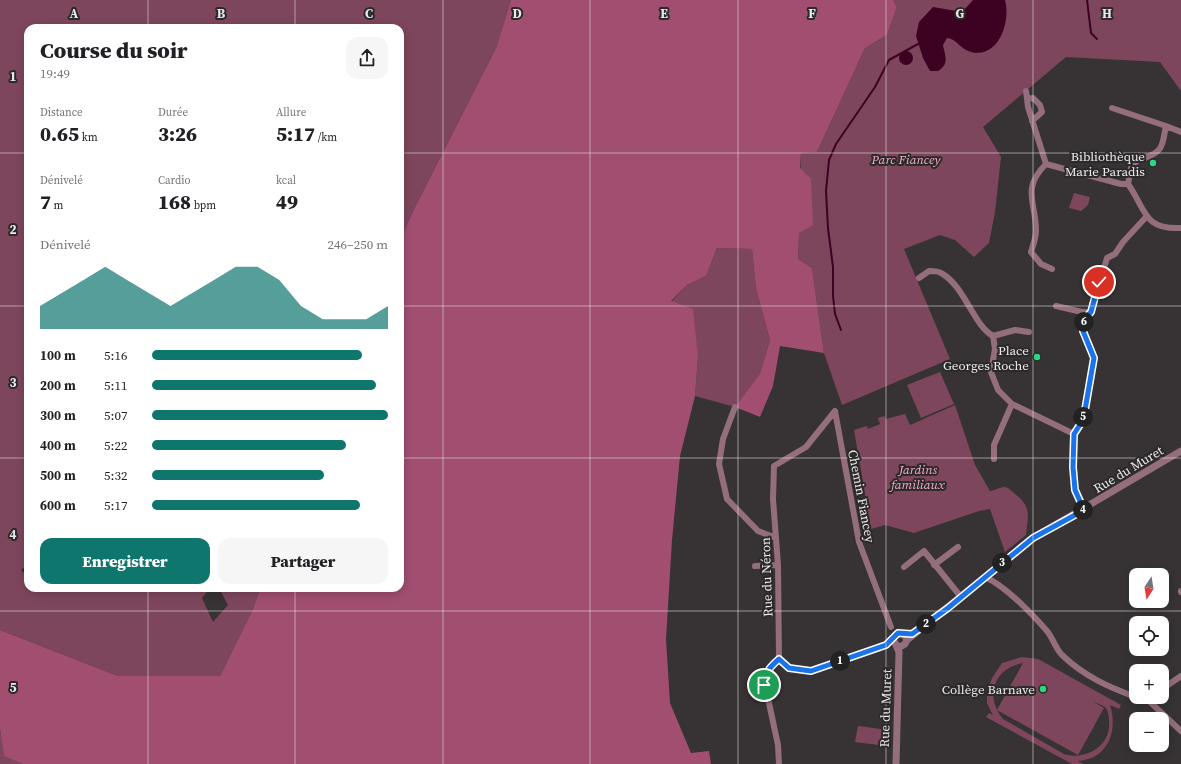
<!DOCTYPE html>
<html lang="fr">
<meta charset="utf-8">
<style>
body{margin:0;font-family:"Source Serif 4",serif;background:#f6f6f6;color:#202124;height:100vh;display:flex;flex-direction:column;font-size:15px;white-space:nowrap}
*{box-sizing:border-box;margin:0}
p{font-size:13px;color:#757577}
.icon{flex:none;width:22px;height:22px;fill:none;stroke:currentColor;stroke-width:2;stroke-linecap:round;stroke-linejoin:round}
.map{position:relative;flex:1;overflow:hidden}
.sheet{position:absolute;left:24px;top:24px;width:380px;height:568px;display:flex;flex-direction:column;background:#fff;border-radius:12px;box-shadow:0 2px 10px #0003}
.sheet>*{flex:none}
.needle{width:26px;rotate:192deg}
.buttons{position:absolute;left:1129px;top:568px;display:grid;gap:8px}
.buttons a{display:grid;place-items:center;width:40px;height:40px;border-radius:8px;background:#fff;box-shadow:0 2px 10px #0003;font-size:20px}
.pin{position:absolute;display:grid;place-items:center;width:34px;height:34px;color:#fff;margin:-17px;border:2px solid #fff;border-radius:50%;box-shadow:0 1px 4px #0007}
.km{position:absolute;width:20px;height:20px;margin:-10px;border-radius:50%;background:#222;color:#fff;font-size:11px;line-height:20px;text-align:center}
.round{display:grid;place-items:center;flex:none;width:42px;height:42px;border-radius:12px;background:#f6f6f6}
.summary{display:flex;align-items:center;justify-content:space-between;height:68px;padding:0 16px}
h1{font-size:22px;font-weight:800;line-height:30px}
.metrics{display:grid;grid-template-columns:repeat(3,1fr);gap:6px;height:68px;padding:4px 16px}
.metrics div{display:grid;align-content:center}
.metrics b{font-size:20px;font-weight:800}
.metrics small{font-size:11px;font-weight:400}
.metrics p{font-size:11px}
.chart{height:112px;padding:8px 16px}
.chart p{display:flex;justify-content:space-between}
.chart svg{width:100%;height:72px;margin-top:4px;fill:#0f766e;opacity:.7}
.button{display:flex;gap:8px;margin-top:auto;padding:8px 16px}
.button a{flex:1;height:46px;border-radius:12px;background:#0f766e;color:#fff;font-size:16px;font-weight:800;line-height:46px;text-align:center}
.button a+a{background:#f6f6f6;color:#202124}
ul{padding:0 16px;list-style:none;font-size:13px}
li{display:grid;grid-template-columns:64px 48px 1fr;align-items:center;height:30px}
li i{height:10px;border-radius:5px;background:#0f766e}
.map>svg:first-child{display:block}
</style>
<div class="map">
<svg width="1181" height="764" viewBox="0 0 1181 764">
<rect width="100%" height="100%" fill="#373334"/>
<path fill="#7e465d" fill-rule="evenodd" d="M0,0h511l-15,48 -85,167 -11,26v-213h-372v536l-7,6 7,7v11h182l-8,10 11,24 15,-17 -9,-17h41l-7,21 -33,67h-102l-118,-46z
M893,0h288v91l-21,-29 -94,-5 -83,70 18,30 -6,55 -6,31 -15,14 -19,-17 -15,-5 -36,14 46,110 -108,46 -18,-52 -12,-85 -14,-9 3,-106 16,-1 48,-104 22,-13 10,-28z
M1074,193l16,4 -2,8 -7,6 -12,-3z
M717,248l35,1 4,40 14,51 -10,35 -25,32 -40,-11 3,-39 -27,-55 16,-17 19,-9z
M940,372l14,32 -33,14 -14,-33z
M955,405l20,60 15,26c4,0 10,-4 14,-4 4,0 8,4 11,7 17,13 13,22 11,41l-21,17 -15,-43 -11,2 -65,22 -29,-8 -14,4 -17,-99 13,-4 1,3 12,-5 -2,-6 6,-2 2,3 19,-5 5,11z
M1022,657l16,2 83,46 -2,4 -9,-4c8,25 -1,54 -32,56l5,3h-11l-86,-47 3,-4 4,2 -6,-12v-11l5,-14 10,-15zM1023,663l-26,47 81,45 26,-47 -12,-7c4,2 11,4 14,7 2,3 3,8 3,12 3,25 -22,41 -45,34l-61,-35c-19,-23 -9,-51 20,-56z
M858,726l30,4 -2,16 -31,-4z
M0,729l4,26 19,9h-23z"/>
<path fill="#a14e71" d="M511,0h382l4,7 -10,28 -22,13 -48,104 -16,1 -1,15 11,11 2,46 -14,8 -1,26 14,9 12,85 -44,-7 -7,40 -13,31 -25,-10 25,-33 10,-34 -14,-51 -4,-40 -35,-1 -11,28 -19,9 -16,16 22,8 5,48 -3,39 -15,60 -8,84 -6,99 4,64 21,50 18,-2 2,13h-688l-19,-8 -4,-27v-99l118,46h102l33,-67 7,-21h140v-347l11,-26 85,-167z"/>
<path fill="#3d0221" d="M973,0h32c6,21 -6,59 -34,52 -10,-2 -14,-13 -24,-14l-4,7c2,11 7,19 -5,26h-8l-7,-13 -7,-22 3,-14 14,-15 29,5z
M899 58a7 7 0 1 1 14 0a7 7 0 1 1-14 0Z"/>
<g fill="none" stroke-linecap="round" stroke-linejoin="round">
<path stroke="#3d0221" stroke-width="2" d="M1087,0l4,33 6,6
M841,330l-6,-16 -2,-18v-29l-5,-39 -2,-37 3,-31 7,-16 39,-57 14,-27 29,-16"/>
<path stroke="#946e7c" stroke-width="6" d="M1026,91l2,16 18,57 75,20h7
M1028,99l5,-1 7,7 2,7 -10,9
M1112,108l54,18c-4,19 -2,25 -21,32
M1166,126l15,6
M1046,164c-25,25 -10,38 -10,67 0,7 -3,14 -5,21l10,12 11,5
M1128,184c18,25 15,46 53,44
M1128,184l4,-21 4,-1
M919,278l10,-7c3,0 9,0 12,2 24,13 32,52 52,63l2,13 -4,23 7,18 14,14 62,30
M1056,306l26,6h9
M993,336l22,-6 14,2
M735,407l-12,32 -4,25 8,35 31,32 18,7
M835,411l24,131 32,85
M994,459v-14l18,-41
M1083,510l-8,-20 -2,-23 1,-33 9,-14 5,-23 6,-39 -9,-21 -1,-14v-4l7,-7 16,-54 8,-4 8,-12 24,-26
M934,565l24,-18
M755,566l23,-1
M904,567l20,-16 37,46
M985,577c20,9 47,37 62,54 6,7 8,17 15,24 22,21 46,32 74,42
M1181,591v1
M779,659l-1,-94 -5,-66 1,-33 32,-19 29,-36
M779,659l10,9 22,3 75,-26
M1162,689l19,-13
M1137,697l12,4 32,30
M779,764l-1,-19 -14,-65 5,-12 10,-9"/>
<path stroke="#946e7c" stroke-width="7" d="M904,634l3,6 -2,4 -5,3 -4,-2 -3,-6 3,-5h16
M907,640l126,-102 148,-87
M896,764l3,-112 -3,-7"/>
</g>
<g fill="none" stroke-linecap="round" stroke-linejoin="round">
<g stroke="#fff" stroke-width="8">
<path id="route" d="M764,685c0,-12 7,-19 15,-26l10,9 22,3 75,-26 12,-12 14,1 36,-26 85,-70 51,-28 -9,-20 -2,-23 1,-33 9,-14 2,-10 9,-52 -11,-27 1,-12 7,-7 8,-30"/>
</g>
<use href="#route" stroke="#1a73e8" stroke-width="5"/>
</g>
<path fill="none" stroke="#ece9ea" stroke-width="1" stroke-opacity="0.55" d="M148,0v28M295,0v28M443,0v764M590,0v764M738,0v764M886,0v764M1033,0v764M0,153h28M400,153h781M0,306h28M400,306h781M0,458h28M400,458h781M148,588v176M295,588v176M0,611h1181"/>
<g fill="#2bd884" stroke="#2c292a" stroke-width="1.5">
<circle cx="1153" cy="163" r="4"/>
<circle cx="1037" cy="357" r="4"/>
<circle cx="1043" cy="689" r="4"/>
</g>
<g text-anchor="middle" stroke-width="4" stroke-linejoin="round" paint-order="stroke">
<g font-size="13" fill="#ece9ea" stroke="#2c292a" text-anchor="end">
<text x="1145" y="161">Bibliothèque<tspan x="1145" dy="15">Marie Paradis</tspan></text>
<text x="1029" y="355">Place<tspan x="1029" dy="15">Georges Roche</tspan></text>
<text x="1035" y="694">Collège Barnave</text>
</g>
<g font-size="13" font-style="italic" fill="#f3adc7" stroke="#2c292a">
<text x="906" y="164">Parc Fiancey</text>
<text x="918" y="474">Jardins<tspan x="918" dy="15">familiaux</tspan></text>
</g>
<g font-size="13" fill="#ece9ea" stroke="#2c292a">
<text transform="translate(1128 469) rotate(-31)" y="5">Rue du Muret</text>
<text transform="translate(862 496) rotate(79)" y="5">Chemin Fiancey</text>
<text transform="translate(766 577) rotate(-92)" y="5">Rue du Néron</text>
<text transform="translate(885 708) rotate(-88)" y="5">Rue du Muret</text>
</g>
</g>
<g font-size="13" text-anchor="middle" font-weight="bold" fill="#ece9ea" stroke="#2c292a" stroke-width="4" stroke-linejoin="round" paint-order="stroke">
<text x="74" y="18">A</text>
<text x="221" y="18">B</text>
<text x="369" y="18">C</text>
<text x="517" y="18">D</text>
<text x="664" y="18">E</text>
<text x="812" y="18">F</text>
<text x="960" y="18">G</text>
<text x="1107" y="18">H</text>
<text x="13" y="81">1</text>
<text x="13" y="234">2</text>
<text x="13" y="387">3</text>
<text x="13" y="539">4</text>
<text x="13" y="692">5</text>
</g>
</svg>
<div class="buttons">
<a><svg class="needle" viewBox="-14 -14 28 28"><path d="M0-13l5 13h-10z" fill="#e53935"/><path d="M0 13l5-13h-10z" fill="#757577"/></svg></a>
<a><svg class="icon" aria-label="locate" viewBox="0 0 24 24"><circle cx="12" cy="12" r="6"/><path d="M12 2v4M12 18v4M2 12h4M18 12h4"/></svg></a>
<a>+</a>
<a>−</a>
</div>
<div class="pin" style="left:764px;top:685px;background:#1e9e55"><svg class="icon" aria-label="arrive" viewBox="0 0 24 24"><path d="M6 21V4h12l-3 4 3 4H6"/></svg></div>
<div class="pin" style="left:1099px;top:282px;background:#d93025"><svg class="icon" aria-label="check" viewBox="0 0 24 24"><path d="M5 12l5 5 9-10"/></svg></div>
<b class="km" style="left:840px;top:661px">1</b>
<b class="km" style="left:926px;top:624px">2</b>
<b class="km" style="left:1002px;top:563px">3</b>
<b class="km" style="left:1083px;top:510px">4</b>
<b class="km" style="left:1083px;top:417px">5</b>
<b class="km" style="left:1084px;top:322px">6</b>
<section class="sheet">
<div class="summary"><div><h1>Course du soir</h1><p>19:49</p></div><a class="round"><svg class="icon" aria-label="share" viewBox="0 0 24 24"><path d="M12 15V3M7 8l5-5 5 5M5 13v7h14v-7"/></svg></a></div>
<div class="metrics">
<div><p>Distance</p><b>0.65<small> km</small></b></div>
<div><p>Durée</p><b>3:26</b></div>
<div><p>Allure</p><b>5:17<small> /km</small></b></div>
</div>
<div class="metrics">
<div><p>Dénivelé</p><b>7<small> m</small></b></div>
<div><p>Cardio</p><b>168<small> bpm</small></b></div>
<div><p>kcal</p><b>49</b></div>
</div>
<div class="chart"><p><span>Dénivelé</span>246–250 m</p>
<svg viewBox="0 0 160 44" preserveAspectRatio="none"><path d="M0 44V30L10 22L20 14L30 6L40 14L50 22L60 30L70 22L80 14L90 6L100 6L110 14L120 30L130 38L140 38L150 38L160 30V44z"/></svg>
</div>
<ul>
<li><b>100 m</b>5:16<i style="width:89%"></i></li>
<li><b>200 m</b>5:11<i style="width:95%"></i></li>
<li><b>300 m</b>5:07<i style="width:100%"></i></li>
<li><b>400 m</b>5:22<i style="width:82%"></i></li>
<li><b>500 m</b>5:32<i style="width:73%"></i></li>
<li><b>600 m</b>5:17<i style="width:88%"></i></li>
</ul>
<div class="button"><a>Enregistrer</a><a>Partager</a></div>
</section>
</div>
